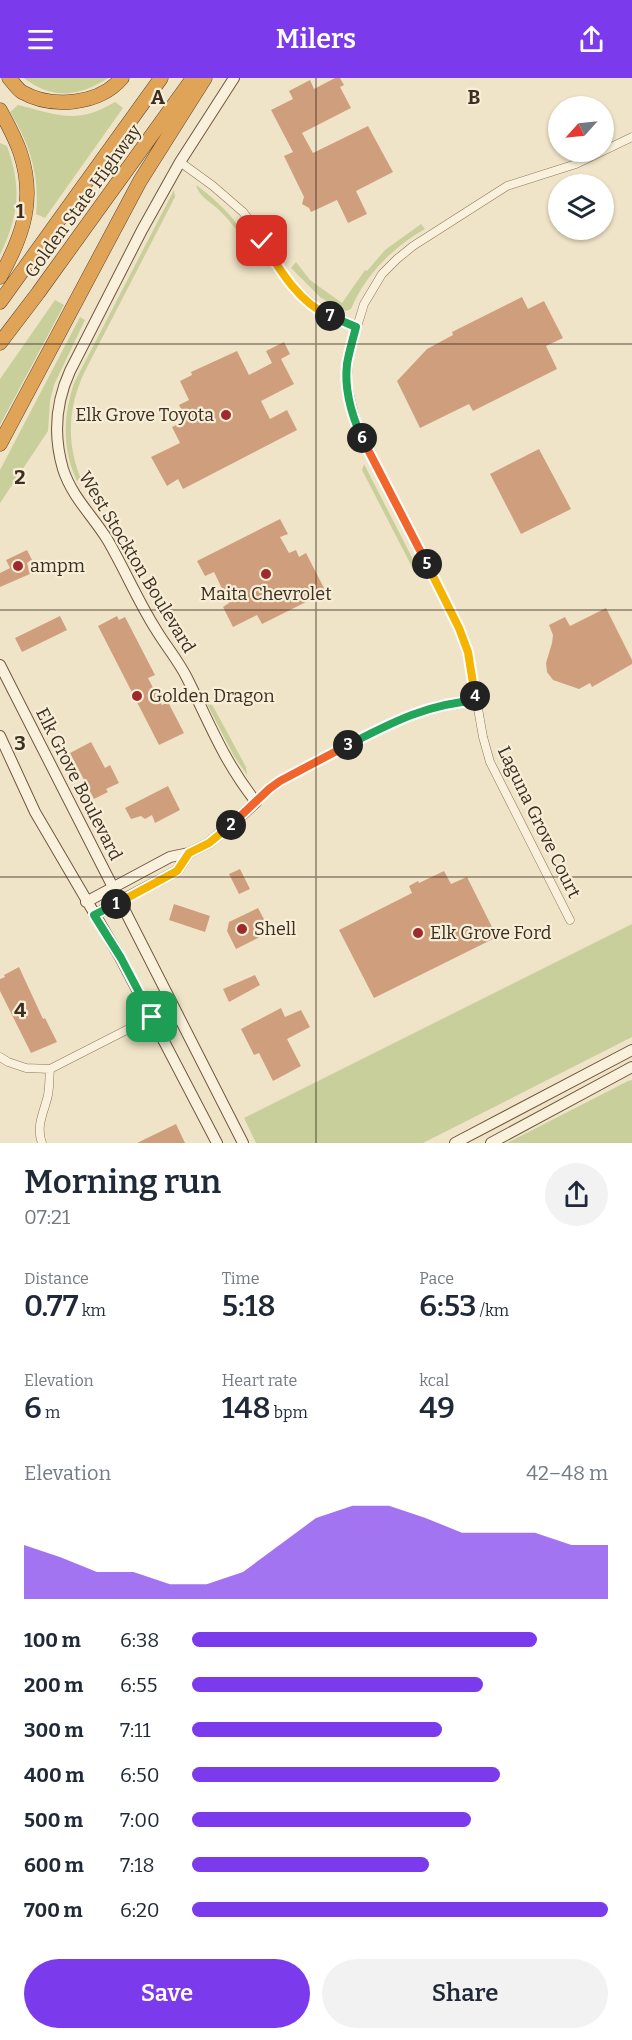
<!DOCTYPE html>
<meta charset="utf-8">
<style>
body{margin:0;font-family:Bitter,serif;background:#f2f2f3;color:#1f2937;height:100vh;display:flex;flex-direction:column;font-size:22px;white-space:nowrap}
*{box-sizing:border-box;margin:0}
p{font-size:20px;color:#747a83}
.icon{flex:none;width:33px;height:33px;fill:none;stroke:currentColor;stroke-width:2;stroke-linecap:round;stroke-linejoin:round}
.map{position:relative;height:1065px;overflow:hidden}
.sheet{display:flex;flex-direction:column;background:#fff;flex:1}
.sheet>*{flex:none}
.needle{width:39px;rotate:243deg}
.fabs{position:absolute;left:548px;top:18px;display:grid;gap:12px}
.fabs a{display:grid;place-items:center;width:66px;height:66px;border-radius:50%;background:#fff;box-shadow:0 2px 4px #0004;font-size:30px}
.pin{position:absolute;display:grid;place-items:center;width:51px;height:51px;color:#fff;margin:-26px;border-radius:12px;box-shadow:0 3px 9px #0006}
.km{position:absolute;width:30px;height:30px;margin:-15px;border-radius:50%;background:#222;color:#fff;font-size:16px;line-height:30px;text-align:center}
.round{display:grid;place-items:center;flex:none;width:63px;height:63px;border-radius:32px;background:#f2f2f3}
.head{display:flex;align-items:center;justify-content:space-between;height:102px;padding:0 24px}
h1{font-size:33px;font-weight:600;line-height:45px}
.figures{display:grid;grid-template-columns:repeat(3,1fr);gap:9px;height:102px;padding:6px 24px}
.figures div{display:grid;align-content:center}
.figures b{font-size:30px;font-weight:600}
.figures small{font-size:16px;font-weight:400}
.figures p{font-size:16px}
.chart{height:168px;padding:12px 24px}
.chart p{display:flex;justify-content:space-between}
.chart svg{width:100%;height:108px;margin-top:6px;fill:#7c3aed;opacity:.7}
.primary-button{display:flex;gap:12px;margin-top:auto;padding:12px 24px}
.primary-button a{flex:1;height:69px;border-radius:36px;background:#7c3aed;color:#fff;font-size:24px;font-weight:600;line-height:69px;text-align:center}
.primary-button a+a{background:#f2f2f3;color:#1f2937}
ul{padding:0 24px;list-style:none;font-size:20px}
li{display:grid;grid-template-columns:96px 72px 1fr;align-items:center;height:45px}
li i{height:15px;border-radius:8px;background:#7c3aed}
header{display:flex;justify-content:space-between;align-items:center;height:78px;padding:0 24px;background:#7c3aed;color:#fff;font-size:27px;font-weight:600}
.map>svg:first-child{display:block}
</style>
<header><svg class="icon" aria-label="menu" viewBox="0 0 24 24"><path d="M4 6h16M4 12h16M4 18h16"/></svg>Milers<svg class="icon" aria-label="share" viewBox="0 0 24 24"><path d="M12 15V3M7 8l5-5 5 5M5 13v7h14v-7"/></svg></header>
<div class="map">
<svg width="632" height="1065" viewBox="0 0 632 1065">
<rect width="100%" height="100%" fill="#f0e4c8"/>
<path fill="#c9cf9b" d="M24,0h84c-29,19 -56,22 -84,0z
M115,24l8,6 -78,110 -9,-4c4,-38 -6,-70 -26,-102l8,-7c41,10 58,20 97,-3z
M0,65l7,3c15,42 12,69 -7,109z
M196,107c28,20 48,44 64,75l-4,2c-11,-20 -22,-38 -38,-53 -8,-7 -20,-14 -22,-24z
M174,112l1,7 -90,174c-17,36 -19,71 -4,108l-4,2c-15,-31 -14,-65 -3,-98z
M421,146l4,5c-32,18 -60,46 -74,80l-5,2 -25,-13 -30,-30 5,-6 14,18 32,23 23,-33 2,1 18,-21z
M55,222l9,5 -64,120v-46z
M80,239l5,3 -31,65 -4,16 -2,30 -48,72v-33z
M364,386l55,107 -7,-4 -50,-97z
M207,626l5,1 2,3 32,59 1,8 -13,-19z
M632,846v113l-209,106h-167l-12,-25z
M632,1002v63h-125l121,-62z"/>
<path fill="#cf9f7d" d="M335,0h5l4,7 -4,2 11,21 -49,25 11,20 55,-27 25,46 -37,19 11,23 -19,9 -11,-23 -26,12 -2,-4 -7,-4 2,-7 -20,-41 9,-4 -22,-42 22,-11 -4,-8 21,-11 4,9z
M522,219l6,12 16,-8 19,37 -17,8 11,23 -84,42 -4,-7 -49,24 -23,-47 30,-32 26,-14 -1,-3z
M284,264l6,12 -9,5 13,25 -33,17 9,18 17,-9 10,20 -114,59 -5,-10 -11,7 -16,-29 29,-14 -8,-16 15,-7 -8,-15 10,-5 -9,-19 12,-6 -1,-3 46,-21 12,24 23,-12 -6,-12z
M539,371l32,60 -50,25 -31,-60z
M280,441l8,15 -8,3 9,16 7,-3 3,7 7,-4 20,39 -64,32 -5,-9 -24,12 -10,-20 6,-4 -15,-31 -9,4 -8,-15z
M27,472l5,10 -5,3 3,11 -30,13v-14l10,-5 -4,-8z
M606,530l26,52v4l-40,23 -2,-4 -11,6 -26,-9 -6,-8 -1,-9 6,-20 1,-8 -4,-10 16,-8 5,9z
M60,538l7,14 -45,22 -7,-14z
M117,538l2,4 6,-3 30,58 -7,3 14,27 6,-3 16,31 -25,12 -61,-119z
M91,664l14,26 5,-3 9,18 -13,6 2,3 -14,7 -24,-46z
M168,708l12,24 -25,13 -3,-8 -7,4 -4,-3 -10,3 -6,-11z
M240,791l10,20 -11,5 -10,-20z
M444,793l7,13 16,-7 30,60 -123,61 -35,-68 73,-37 -3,-7 9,-5 1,2z
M174,826l36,12 -5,16 -36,-12z
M258,830l8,15 -11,5 5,9 -24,12 -9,-18 2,-9z
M19,889l24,52 2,-1 12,24 -26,11 -31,-62v-12l5,-2 -1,-2z
M255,897l5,10 -31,17 -6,-13z
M281,930l4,9 16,-7 9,17 -23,12 14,27 -28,15 -14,-28 -5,2 -13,-26z
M176,1046l9,19h-48z"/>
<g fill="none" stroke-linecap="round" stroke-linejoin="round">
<g stroke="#8d765c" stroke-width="9">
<path id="street" d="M180,84l33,24 30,26 9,12 29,48 21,23 22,19 32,13
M256,724c25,-24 55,-38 86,-54 43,-21 84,-45 134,-47
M570,842l-80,-158 -7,-25 -15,-85 -9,-24 -102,-202 -10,-42 2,-31 15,-49 18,-30 15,-15 16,-13 94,-60 69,-22 56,-27
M0,979l8,5 18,6 24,1 102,-52
M42,1065c-6,-16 1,-29 5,-44 3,-9 2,-21 3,-30"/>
</g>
<g stroke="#6f573f" stroke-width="12">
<path id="secondary" d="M0,587l243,478
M0,658l35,76 86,147 96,184
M86,824l84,-45 19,-4 20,-10 23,-19 24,-22c-33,-42 -46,-78 -69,-124 -9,-18 -22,-33 -32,-50 -18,-29 -31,-60 -48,-89 -15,-24 -35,-42 -44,-70 -10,-34 -8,-65 7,-98l72,-141 38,-68 54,-84
M94,837l83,-44 12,-18
M455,1065l177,-93
M491,1065l141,-76"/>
</g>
<g stroke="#5b4430" stroke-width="15">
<path id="highway" d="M9,0c4,4 8,11 13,14 30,17 77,13 100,-14
M0,32c7,13 15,27 20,42 16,47 3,84 -20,125
M0,224l161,-224
M0,265l38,-50 155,-215
M0,366l140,-263 65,-103"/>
</g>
<use href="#street" stroke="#faf1dc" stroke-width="8"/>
<use href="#secondary" stroke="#faf1dc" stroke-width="10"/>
<use href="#highway" stroke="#e0a458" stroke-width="14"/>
</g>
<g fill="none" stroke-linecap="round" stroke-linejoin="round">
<g stroke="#fff" stroke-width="12">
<path id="split-1" d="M116,826l-22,11 27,43 31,59"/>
</g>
<g stroke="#fff" stroke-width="12">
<path id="split-2" d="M116,826l61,-33 12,-18 20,-10 22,-18"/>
</g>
<g stroke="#fff" stroke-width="12">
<path id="split-3" d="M231,747l38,-36 11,-8 68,-36"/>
</g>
<g stroke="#fff" stroke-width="12">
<path id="split-4" d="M348,667c41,-21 80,-42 128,-44l-1,-5"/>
</g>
<g stroke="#fff" stroke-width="12">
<path id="split-5" d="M427,486l32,64 9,24 7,44"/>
</g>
<g stroke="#fff" stroke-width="12">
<path id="split-6" d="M362,360l65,126"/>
</g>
<g stroke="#fff" stroke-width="12">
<path id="split-7" d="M330,238l26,11c-3,12 -7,25 -9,37 -3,25 5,52 15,74"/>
</g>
<g stroke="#fff" stroke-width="12">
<path id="split-8" d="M262,163c17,28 37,62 68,75"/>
</g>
<use href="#split-1" stroke="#22a559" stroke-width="8"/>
<use href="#split-2" stroke="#f5b400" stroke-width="8"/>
<use href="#split-3" stroke="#f0652b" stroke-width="8"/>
<use href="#split-4" stroke="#22a559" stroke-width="8"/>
<use href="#split-5" stroke="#f5b400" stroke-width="8"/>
<use href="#split-6" stroke="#f0652b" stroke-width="8"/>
<use href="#split-7" stroke="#22a559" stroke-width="8"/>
<use href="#split-8" stroke="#f5b400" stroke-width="8"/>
</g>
<path fill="none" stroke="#3d2e20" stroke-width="1.5" stroke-opacity="0.55" d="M316,0v1065M0,266h632M0,532h632M0,799h632"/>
<g fill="#9e2a2b" stroke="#f7eed8" stroke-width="2">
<circle cx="226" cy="337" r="6"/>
<circle cx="18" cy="488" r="6"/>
<circle cx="266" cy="496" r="6"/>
<circle cx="137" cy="618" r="6"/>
<circle cx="242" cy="851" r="6"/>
<circle cx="418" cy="855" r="6"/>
</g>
<g text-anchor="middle" stroke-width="4.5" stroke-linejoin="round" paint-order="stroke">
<g font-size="18" fill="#3d2e20" stroke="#f7eed8">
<text transform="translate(83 123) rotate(-54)" y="6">Golden State Highway</text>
<text transform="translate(137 484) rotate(59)" y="6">West Stockton Boulevard</text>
<text transform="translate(79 706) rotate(63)" y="6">Elk Grove Boulevard</text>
<text transform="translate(539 744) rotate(64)" y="6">Laguna Grove Court</text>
</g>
<g font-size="18" fill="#3d2e20" stroke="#f7eed8" text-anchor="start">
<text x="214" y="343" text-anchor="end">Elk Grove Toyota</text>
<text x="30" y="494">ampm</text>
<text x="266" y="522" text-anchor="middle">Maita Chevrolet</text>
<text x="149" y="624">Golden Dragon</text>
<text x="254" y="857">Shell</text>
<text x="430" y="861">Elk Grove Ford</text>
</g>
</g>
<g font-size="20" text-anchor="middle" font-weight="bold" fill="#3d2e20" stroke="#f7eed8" stroke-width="4.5" stroke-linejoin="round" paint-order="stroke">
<text x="158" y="26">A</text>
<text x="474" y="26">B</text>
<text x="20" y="140">1</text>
<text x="20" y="406">2</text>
<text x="20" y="672">3</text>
<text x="20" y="939">4</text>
</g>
</svg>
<div class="fabs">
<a><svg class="needle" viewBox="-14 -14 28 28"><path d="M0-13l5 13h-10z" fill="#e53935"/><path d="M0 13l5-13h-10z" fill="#747a83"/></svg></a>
<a><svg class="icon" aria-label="layers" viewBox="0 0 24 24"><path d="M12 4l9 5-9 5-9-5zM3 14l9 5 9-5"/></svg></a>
</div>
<div class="pin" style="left:152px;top:939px;background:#1e9e55"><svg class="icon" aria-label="arrive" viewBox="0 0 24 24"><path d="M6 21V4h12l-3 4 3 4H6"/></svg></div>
<div class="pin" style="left:262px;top:163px;background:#d93025"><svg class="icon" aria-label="check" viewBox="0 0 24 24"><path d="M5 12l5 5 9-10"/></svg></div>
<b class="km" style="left:116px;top:826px">1</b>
<b class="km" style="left:231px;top:747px">2</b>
<b class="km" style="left:348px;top:667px">3</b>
<b class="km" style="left:475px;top:618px">4</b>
<b class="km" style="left:427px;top:486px">5</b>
<b class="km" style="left:362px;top:360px">6</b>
<b class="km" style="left:330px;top:238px">7</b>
</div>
<section class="sheet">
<div class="head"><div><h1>Morning run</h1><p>07:21</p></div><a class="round"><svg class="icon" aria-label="share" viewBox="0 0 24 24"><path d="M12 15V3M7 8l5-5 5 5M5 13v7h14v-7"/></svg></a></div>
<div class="figures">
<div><p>Distance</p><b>0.77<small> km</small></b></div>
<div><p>Time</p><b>5:18</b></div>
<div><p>Pace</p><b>6:53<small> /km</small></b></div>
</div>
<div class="figures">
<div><p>Elevation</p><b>6<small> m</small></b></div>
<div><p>Heart rate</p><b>148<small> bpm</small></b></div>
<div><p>kcal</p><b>49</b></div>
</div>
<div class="chart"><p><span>Elevation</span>42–48 m</p>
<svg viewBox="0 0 160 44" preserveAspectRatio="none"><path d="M0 44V22L10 27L20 33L30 33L40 38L50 38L60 33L70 22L80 11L90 6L100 6L110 11L120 17L130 17L140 17L150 22L160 22V44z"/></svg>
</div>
<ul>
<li><b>100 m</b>6:38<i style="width:83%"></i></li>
<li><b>200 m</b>6:55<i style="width:70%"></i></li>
<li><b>300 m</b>7:11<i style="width:60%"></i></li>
<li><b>400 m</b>6:50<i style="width:74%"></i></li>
<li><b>500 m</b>7:00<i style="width:67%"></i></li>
<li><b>600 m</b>7:18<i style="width:57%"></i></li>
<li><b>700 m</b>6:20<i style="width:100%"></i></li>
</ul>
<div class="primary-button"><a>Save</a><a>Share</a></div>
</section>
